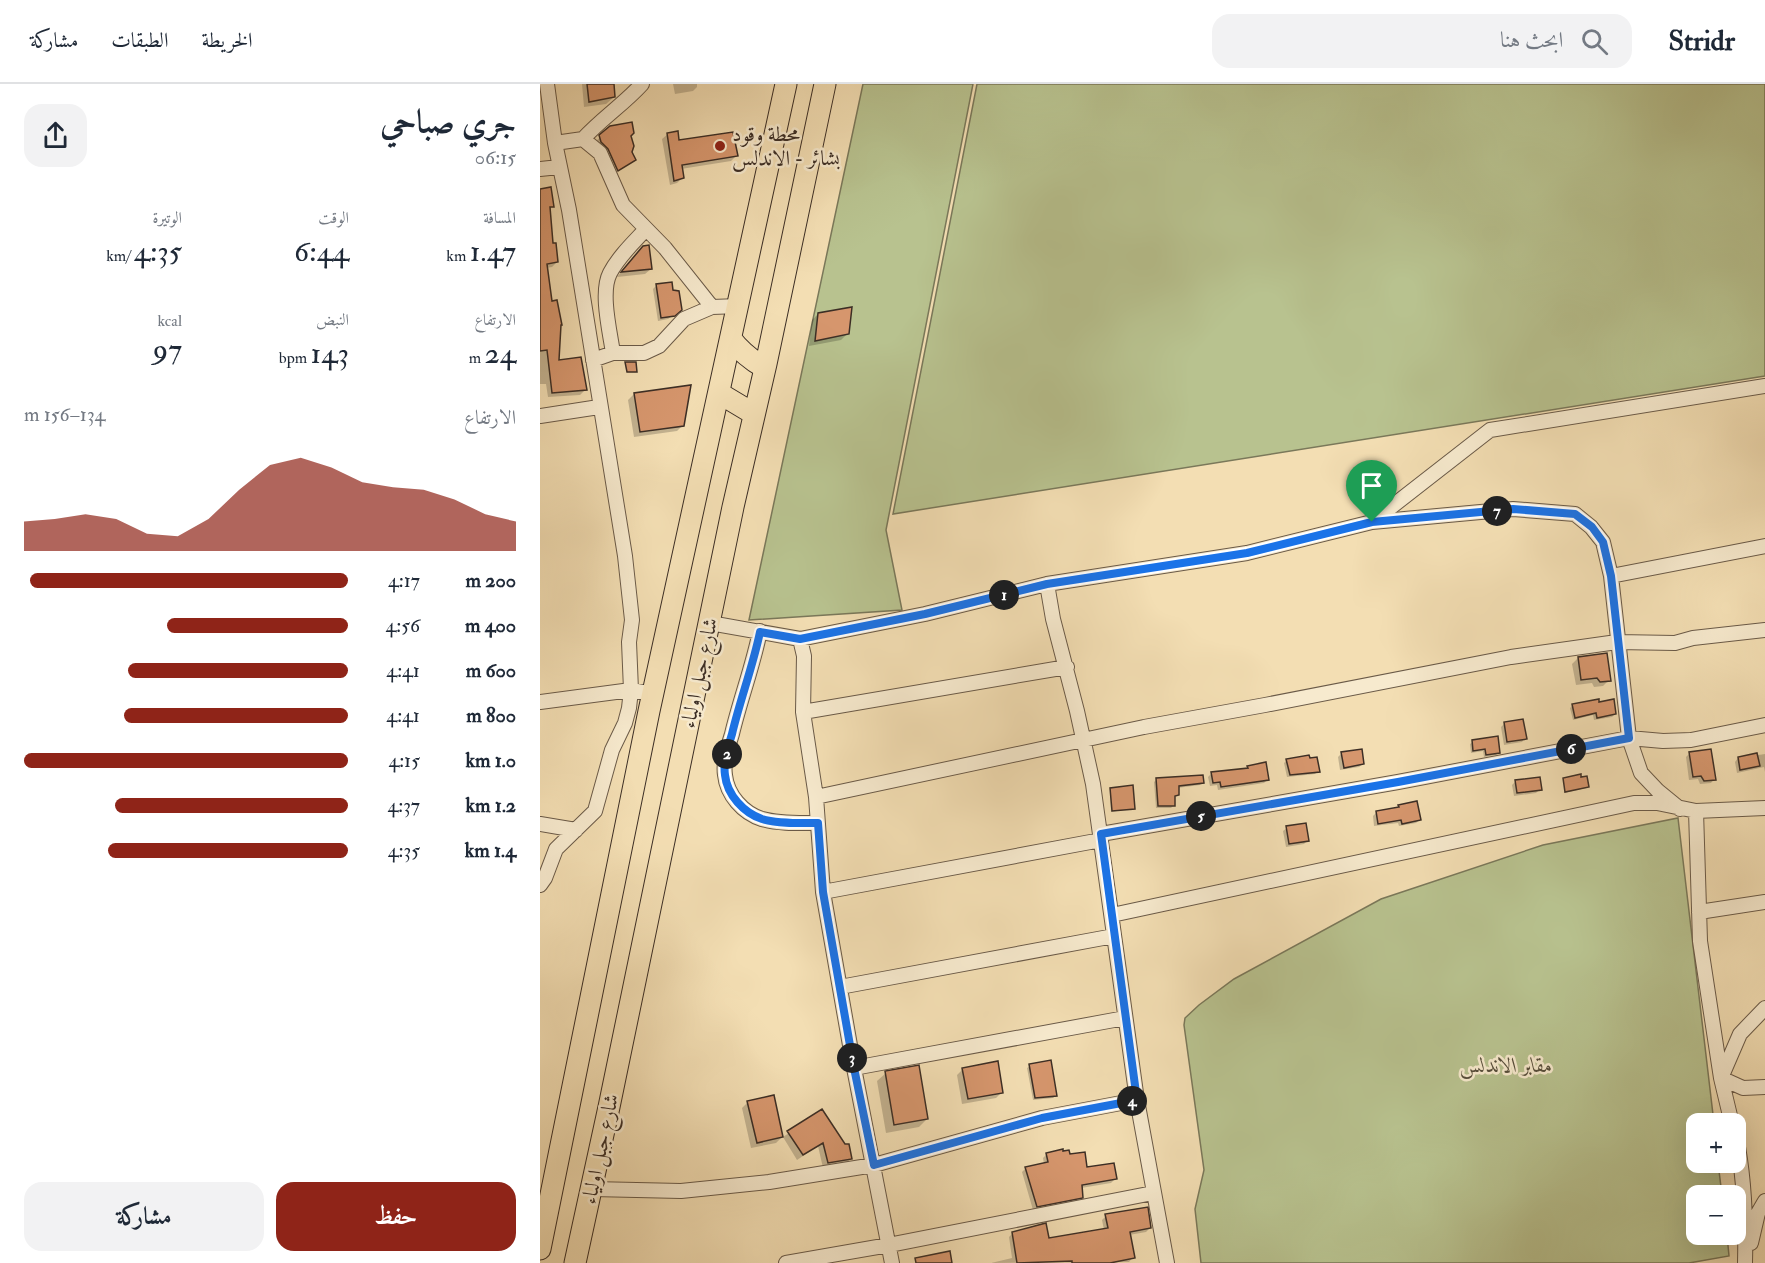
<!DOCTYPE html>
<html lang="ar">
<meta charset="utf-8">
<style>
body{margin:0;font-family:"IM FELL Double Pica",Amiri,serif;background:#f2f2f3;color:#1f2937;direction:rtl;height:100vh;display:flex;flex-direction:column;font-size:22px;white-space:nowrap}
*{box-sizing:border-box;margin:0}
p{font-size:20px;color:#747a83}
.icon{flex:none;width:33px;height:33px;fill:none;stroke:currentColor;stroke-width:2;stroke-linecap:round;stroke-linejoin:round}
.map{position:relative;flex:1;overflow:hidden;direction:ltr}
.drawer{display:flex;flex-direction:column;background:#fff;width:540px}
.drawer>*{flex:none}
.buttons{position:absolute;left:1146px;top:1029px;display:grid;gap:12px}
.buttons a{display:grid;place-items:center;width:60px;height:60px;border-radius:12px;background:#fff;box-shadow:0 6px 24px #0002;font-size:30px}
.pin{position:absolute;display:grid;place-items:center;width:51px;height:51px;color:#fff;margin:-62px -26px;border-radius:50% 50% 50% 0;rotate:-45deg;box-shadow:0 0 6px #0007}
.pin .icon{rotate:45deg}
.km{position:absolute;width:30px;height:30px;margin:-15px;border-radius:50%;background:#222;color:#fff;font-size:16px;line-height:30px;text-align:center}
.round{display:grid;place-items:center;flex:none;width:63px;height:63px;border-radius:18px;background:#f2f2f3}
.headline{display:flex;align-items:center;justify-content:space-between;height:102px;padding:0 24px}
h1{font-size:33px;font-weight:600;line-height:45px}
.figures{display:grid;grid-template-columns:repeat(3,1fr);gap:9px;height:102px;padding:6px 24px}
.figures div{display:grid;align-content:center}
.figures b{font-size:30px;font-weight:600}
.figures small{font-size:16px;font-weight:400}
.figures p{font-size:16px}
.chart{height:168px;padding:12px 24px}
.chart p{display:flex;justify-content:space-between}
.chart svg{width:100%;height:108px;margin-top:6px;fill:#8f2418;opacity:.7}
.cta{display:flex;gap:12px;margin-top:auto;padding:12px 24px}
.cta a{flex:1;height:69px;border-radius:18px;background:#8f2418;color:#fff;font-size:24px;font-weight:600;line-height:69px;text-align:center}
.cta a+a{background:#f2f2f3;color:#1f2937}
ul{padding:0 24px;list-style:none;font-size:20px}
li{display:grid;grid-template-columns:96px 72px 1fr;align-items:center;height:45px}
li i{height:15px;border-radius:8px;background:#8f2418}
header{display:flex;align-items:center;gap:36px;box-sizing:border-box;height:84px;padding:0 30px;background:#fff;border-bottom:2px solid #e0e1e3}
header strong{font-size:28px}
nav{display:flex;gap:33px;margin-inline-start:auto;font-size:21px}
.search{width:420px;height:54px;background:#f2f2f3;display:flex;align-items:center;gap:15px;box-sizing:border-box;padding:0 21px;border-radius:18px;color:#747a83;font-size:22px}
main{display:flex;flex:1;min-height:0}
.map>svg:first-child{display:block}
</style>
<header>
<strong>Stridr</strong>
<div class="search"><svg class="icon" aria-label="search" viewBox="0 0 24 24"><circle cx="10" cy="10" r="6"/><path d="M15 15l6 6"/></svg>ابحث هنا</div>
<nav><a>الخريطة</a><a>الطبقات</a><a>مشاركة</a></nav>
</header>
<main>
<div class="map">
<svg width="1225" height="1179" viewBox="0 0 1225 1179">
<rect width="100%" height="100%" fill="#f3deb3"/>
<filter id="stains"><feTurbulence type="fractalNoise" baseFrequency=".00333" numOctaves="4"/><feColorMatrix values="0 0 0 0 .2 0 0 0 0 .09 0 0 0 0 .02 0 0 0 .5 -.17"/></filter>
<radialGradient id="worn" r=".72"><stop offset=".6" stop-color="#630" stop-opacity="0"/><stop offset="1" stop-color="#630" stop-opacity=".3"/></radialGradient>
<path fill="#b8c28f" stroke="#7a785a" stroke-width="1.5" d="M323,0h110l-87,446 16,80 -153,10z
M437,0h788v292l-872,138z
M1138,734l36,305 -18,1v38l22,1 4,32 -26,1v38l31,1 2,21 -40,7h-488l-6,-54 9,-39 -20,-145 1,-7 14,-13 35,-26 147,-80 162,-54z"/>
<path fill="#0003" d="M42,0h30l2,13 -8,7 -22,3z
M133,0h24v3l-4,4 -18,3z
M71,43l18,9 1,16 4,7 -23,16 -17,-32z
M128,50l10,8 58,14 -5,5 -50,8 1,9 -5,5 -7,2 -8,-46z
M0,106l12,16 -3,4 3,35 5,17 -5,5 -6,1 12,94 27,28 -5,5 -32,2 -2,-13h-6z
M97,169l14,16 -6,5 -28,3z
M117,201l15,6 8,19 -12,9 -10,2 -5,-32z
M278,230l30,19 -7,7 -32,6 3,-26z
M94,310l49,31 -6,6 -43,6 -6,-37z
M1038,574l31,22 -6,6 -9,1 -2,-4 -16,2 -4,-21z
M1033,621l42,9 -3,3 -18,3 -1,-5 -20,5 -3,-12z
M982,637l3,17 -3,4 -18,3 -3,-18 3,-3z
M933,658l26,10 -3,3 -12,2 -1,-6 -12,2 -1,-9z
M802,669l21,11 -4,3 -19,3 -2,-13z
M1150,669l24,26 -3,4 -11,1 -2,-5 -9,1 -3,-23z
M1225,670v18l-1,-5 -27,6 -2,-11 3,-4z
M747,676l31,11 -3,3 -28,3 -3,-14z
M708,683l19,13 -3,3 -46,7 -1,-5 -7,1 -2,-9 4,-4 34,-4z
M1040,695l8,8 -2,1 -22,5v-13z
M616,696l46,3 -2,2 -23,3 1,7 -5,3 1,7 -3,3h-15l-2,-26z
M976,697l24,8 -4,4 -22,3 -2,-11z
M570,705l24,19 -23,4z
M859,722l20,14 -3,3 -17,3 -1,-3 -24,3 -1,-10 4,-4 19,-3z
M747,744l21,12 -4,4 -18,3 -3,-16z
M490,982l26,29 -3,3 -20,2 -6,-32z
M423,985l39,23 -6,6 -34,6 -5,-29z
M346,989l41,46 -8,8 -33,6 -9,-52z
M208,1018l34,35 -6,6 -25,5 -9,-40z
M282,1027l29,48 -6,5 -22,4 -5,-22 -21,14 -14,-23z
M507,1070l22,2 17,13 29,10 -4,4 -30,5 1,9 -4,4 -45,9 -11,-38 4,-4 18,-4 -1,-6z
M566,1132l44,12 -4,4 -17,3 4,22 -4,5 -138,1 21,-5 -3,-21 4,-4 35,7 56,-10 -2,-10z"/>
<path fill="#d6966d" stroke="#3c2e25" stroke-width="1.5" d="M47,0h27l1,13 -26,5z
M92,38l2,11 -3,3 3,10 -2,6 4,8 -18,11 -10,-22 -7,-7 -2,-7 11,-9z
M138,47l1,9 54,-8 5,24 -56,9 2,13 -10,3 -7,-48z
M11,103l3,20h-4l3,36h3l2,19 -11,2 5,37 5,-1 5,25h-1l-2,35 22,-3 6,33 -35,3 -5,-43 -7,1v-162z
M109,161l3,24 -31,3 22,-26z
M132,198l1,8 6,1 3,19 -7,6 -14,2 -5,-34z
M312,223l-3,27 -34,7 3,-28z
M85,278h11l1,10h-10z
M151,301l-7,41 -44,6 -6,-39z
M1067,569l4,28 -11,1 -3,-4 -16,2 -3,-23z
M1059,615v3l15,-3 2,15 -19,4 -1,-5 -21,5 -3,-14z
M983,635l4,20 -20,3 -3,-20z
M958,652l2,17 -14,2 -1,-6 -12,2 -1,-11z
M822,665l2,15 -20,4 -3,-16z
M1171,665l5,31 -12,1 -3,-5 -8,1 -4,-25z
M1217,669l3,13 -20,4 -2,-13z
M769,671l1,3 7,-1 3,15 -30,3 -4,-16z
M726,678l3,18 -48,7 -1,-5 -7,1 -2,-11 37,-4 -1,-2z
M1041,690v3l6,-1 2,11 -24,5 -2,-14z
M663,691l1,8 -25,3v9l-4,1v10h-17l-2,-28z
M1000,693l2,13 -25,3 -2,-13z
M593,701l2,24 -23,2 -2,-23z
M877,717l4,19 -19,4 -1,-4 -23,4 -2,-13 23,-4 -1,-2z
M766,739l3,18 -20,3 -3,-18z
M511,976l6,36 -22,2 -6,-34z
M458,977l5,32 -35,6 -6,-31z
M379,981l9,54 -34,6 -9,-54z
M234,1011l9,42 -26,6 -10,-42z
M282,1025l23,35h4l3,15 -24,4 -5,-20 -20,12 -16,-24z
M523,1065v2l6,-1 1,4 15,-2 2,15 27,-4 3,16 -35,6 1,13 -46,9 -12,-40 23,-5 -2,-9z
M608,1123l3,21 -21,4 5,26 -25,5h-38v-2l-55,2 -5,-31 34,-9 3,15 59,-10 -3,-14z
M410,1167l2,12h-36l-1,-5z"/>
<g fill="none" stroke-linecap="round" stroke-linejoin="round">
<g stroke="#6a5a48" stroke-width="16">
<path id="minor" d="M43,55c18,-20 41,-35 59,-55
M15,59l28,-4 17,14 23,52 42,43 47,59
M0,85l19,-2
M73,269c-3,-21 -13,-61 -3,-80 9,-17 24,-31 36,-44
M53,276l20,-7h31l15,-7 25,-27 28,-12 27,-1
M0,332l59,-9
M832,438l118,-92 275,-44
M1071,492l154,-30
M507,500l6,35 24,92 16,73 44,316 30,163
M170,539l90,16 125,-25 122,-30 200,-31 125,-31 141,-13 62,5 16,13 12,15 8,34 18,162 12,35 17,18 22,18
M220,547c-7,35 -20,69 -28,103 -4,13 -9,28 -7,41 2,20 18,38 37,44 17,5 38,4 56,4
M260,555l4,17 -1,56 13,85 7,95 31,176 38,195
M0,618l91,-12 23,4
M263,628l264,-45
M276,713l328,-70 121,-22 246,-48 106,-15 58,1 18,-5 72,-8
M1156,727l4,130 21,137 11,46
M0,740l36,6
M561,750l297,-52 231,-44 34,3 28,-1 74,-15
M0,801l5,-7 11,-29 39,-38 17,-61 13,-27 4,-15 2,-18 -2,-48 3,-22 -7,-64 -56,-346 -14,-67 -8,-59
M283,808l278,-52
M1159,828l66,-10
M572,831l522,-112h23l39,8 69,-3
M300,903l274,-51
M1225,924l-25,26 -19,44 22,10 22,-1
M314,984l271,-50
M1196,1053c9,42 10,83 9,126
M52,1105l89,2 88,-9 105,-17 168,-47 95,-18
M1211,1159l7,-30 7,-12
M246,1179l103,-18 264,-52"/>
</g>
<g stroke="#3c2e25" stroke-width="23">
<path id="trunk" d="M191,255c10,13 20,21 34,29
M179,309l35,21
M0,1165l109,-538 137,-627
M35,1179l34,-156 124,-600 33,-143 59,-280"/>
</g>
<use href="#minor" stroke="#f7eace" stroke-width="14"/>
<use href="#trunk" stroke="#f3deb3" stroke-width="21"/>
</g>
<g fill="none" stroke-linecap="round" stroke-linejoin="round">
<g stroke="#fff" stroke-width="12">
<path id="route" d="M973,425l62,5 17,13 11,15 8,34 18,162 -231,44 -297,52 36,266 -95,18 -168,47 -20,-97 -31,-176 -5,-69c-18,0 -38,1 -56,-4 -18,-6 -35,-24 -37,-44 -2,-13 3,-28 7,-41 8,-34 21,-68 28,-102l40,7 125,-25 122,-30 200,-31 125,-31z"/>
</g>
<use href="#route" stroke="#1a73e8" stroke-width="8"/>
</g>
<circle fill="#8f2418" stroke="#f7eace" stroke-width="2" cx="180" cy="62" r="6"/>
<g text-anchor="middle" stroke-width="5" stroke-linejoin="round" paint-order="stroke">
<g font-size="21" fill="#3c2e25" stroke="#f7eace" text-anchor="start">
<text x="192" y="57">محطة وقود<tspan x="192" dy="24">بشائر - الاندلس</tspan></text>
</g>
<g font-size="21" fill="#3c2e25" stroke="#f7eace">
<text transform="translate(159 589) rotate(-78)" y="7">شارع جبل اولياء</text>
<text transform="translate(60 1065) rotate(-78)" y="7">شارع جبل اولياء</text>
</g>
<g font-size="21" font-style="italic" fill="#554c3a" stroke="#f7eace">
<text x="966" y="988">مقابر الاندلس</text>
</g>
</g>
<rect width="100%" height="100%" filter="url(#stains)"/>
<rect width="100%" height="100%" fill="url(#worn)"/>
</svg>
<div class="buttons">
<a>+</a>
<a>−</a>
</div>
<div class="pin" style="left:832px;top:438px;background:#1e9e55"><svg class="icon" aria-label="arrive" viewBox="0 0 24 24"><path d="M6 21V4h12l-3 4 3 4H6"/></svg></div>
<b class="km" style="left:464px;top:511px">1</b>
<b class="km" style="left:187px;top:670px">2</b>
<b class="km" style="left:312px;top:974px">3</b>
<b class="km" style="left:592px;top:1017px">4</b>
<b class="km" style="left:661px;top:732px">5</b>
<b class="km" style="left:1031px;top:665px">6</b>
<b class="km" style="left:957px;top:427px">7</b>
</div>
<section class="drawer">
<div class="headline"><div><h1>جري صباحي</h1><p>06:15</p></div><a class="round"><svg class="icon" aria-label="share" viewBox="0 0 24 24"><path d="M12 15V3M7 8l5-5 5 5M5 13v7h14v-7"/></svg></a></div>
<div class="figures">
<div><p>المسافة</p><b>1.47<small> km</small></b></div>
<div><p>الوقت</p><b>6:44</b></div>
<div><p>الوتيرة</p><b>4:35<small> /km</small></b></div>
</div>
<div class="figures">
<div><p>الارتفاع</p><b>24<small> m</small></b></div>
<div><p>النبض</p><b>143<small> bpm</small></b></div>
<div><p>kcal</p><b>97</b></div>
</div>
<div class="chart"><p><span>الارتفاع</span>134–156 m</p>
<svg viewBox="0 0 160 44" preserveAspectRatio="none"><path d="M0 44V32L10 31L20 29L30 31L40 37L50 38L60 31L70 19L80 9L90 6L100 10L110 16L120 18L130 19L140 23L150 29L160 32V44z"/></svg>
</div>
<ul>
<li><b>200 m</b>4:17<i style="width:98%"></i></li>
<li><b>400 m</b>4:56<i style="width:56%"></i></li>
<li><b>600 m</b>4:41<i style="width:68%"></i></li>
<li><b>800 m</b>4:41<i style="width:69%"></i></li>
<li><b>1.0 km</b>4:15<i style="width:100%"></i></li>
<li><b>1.2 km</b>4:37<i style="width:72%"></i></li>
<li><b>1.4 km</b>4:35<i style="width:74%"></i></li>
</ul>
<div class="cta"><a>حفظ</a><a>مشاركة</a></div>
</section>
</main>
